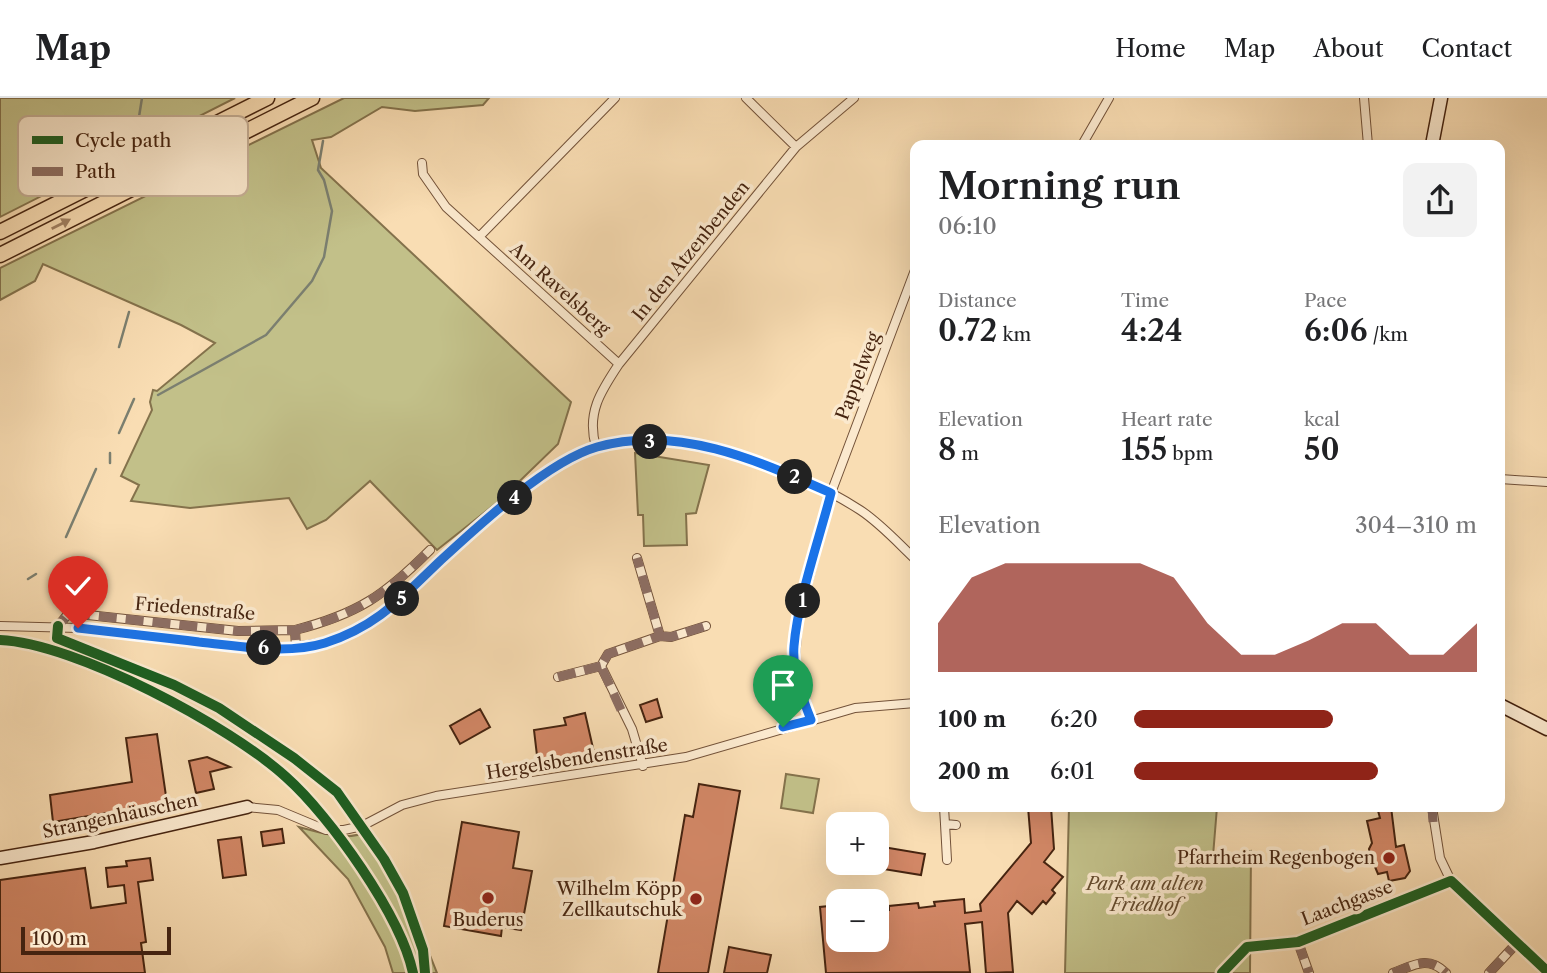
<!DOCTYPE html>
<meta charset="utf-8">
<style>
body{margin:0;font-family:"Libre Caslon Text",serif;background:#f2f2f2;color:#202124;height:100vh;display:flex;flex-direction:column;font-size:26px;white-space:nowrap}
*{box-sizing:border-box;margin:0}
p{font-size:23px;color:#757577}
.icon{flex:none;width:38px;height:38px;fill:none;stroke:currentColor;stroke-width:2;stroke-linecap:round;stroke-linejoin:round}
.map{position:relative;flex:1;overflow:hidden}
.drawer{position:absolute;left:910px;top:42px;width:595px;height:672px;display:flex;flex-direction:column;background:#fff;border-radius:14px;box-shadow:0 7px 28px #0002}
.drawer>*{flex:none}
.controls{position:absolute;left:826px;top:714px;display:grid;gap:14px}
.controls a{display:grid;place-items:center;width:63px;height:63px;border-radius:14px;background:#fff;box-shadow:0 7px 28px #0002;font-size:35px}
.scale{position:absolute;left:21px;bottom:18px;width:150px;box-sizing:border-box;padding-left:7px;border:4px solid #462410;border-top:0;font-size:19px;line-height:24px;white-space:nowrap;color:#462410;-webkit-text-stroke:5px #fbe9ce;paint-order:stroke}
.pin{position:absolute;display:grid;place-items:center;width:60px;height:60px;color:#fff;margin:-72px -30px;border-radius:50% 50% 50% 0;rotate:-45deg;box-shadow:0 0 7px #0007}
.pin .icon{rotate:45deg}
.km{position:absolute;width:35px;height:35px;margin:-18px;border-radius:50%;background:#222;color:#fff;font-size:19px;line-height:35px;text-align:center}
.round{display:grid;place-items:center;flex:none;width:74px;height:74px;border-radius:14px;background:#f2f2f2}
.headline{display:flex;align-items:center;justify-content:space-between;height:119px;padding:0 28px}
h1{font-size:38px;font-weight:600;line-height:52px}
.stats{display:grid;grid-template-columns:repeat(3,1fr);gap:10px;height:119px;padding:7px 28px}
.stats div{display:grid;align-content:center}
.stats b{font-size:30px;font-weight:600}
.stats small{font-size:19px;font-weight:400}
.stats p{font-size:19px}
.chart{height:196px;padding:14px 28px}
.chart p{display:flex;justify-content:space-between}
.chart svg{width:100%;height:126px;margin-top:7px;fill:#8f2418;opacity:.7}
ul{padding:0 28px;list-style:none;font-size:23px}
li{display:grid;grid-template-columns:112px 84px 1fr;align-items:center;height:52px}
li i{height:18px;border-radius:9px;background:#8f2418}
header{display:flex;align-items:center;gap:42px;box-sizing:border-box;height:98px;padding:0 35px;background:#fff;border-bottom:2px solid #e0e0e0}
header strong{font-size:33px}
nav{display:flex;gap:38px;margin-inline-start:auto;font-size:24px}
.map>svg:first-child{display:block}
</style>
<header>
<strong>Map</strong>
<nav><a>Home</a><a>Map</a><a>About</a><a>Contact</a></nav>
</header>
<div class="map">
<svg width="1547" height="875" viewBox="0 0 1547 875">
<rect width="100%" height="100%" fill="#f9ddb3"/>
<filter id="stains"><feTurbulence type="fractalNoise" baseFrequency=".00286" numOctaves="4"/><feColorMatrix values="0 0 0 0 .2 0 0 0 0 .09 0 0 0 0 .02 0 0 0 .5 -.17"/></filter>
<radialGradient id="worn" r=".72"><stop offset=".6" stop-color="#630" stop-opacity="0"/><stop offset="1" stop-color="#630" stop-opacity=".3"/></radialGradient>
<path fill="#c2c089" stroke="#84724c" stroke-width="2" d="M0,0h235l-235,119z
M344,0h145l-6,7 -68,6 -33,-4 -51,30 -19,3 9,28 250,234 -13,42 -59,57 -62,49 -67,-69 -44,39 -19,9 -18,-31 -99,10 -59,-7 8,-16 -18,-9 31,-66 -2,-8 3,-12 4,1 58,-48 -34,-18 -138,-61 -8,17 -35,19v-32z
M635,355l74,12 -13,48 -10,1 1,31 -43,1 -1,-31h-5z
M786,676l33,5 -6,34 -32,-5z
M1069,709h148l-4,49 38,-5 -1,122h-185z
M299,729c23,6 47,15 70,4l36,62 32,80h-44l-8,-26 -37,-68z"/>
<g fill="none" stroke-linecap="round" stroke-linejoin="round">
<path stroke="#7b7f70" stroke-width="2.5" d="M138,25l4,-25
M119,249l10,-35
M158,297l108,-60 46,-54 12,-24 8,-46 -8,-31 -6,-10 5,-29
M119,335l15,-34
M110,365v-10
M66,439l30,-68
M28,481l8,-5"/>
</g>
<path fill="#d28766" stroke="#462410" stroke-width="2" d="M657,601l5,18 -16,5 -6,-17z
M480,611l10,18 -30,17 -10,-18z
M585,615l10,44 -57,7 -4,-34 32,-5 -2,-7z
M157,636l10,69 -114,19 -3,-27 82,-13 -6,-44z
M207,659l23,10 -20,5 4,17 -18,4 -7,-32z
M699,686l41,7 -32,182h-50l27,-158 8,2z
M1028,709h23l3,42 -10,13 19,15 -11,13 3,3 -9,11 -3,-3 -11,13 -15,-13 -9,12 5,59 -27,1 -4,-51 -17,2 5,48 -144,1 -6,-66 18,-2v35h39v-29l12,-1v-4l29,-3 1,5 16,-2 -1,-4 30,-3 1,14 16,-2 -1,-7 51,-61z
M1377,709h14l5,40 8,-2 6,26 -5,7 -16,3 -2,-9 -9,2 -5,-12h-2l-2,-13 3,-6 -5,-22 13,-3z
M462,724l57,10 -6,36 19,3 -11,59 -19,-3 -1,9 -57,-10z
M282,731l2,14 -21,3 -2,-14z
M241,739l5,38 -23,3 -5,-38z
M883,749l42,7 -4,21 -44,-7v-16l5,1z
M150,760l3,22 -15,2 8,60 -5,1 4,30h-145v-93l85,-12 6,40 35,-5 -2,-18 -16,2 -2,-19 21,-2 -1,-5z
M729,849l42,8 -4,18h-43z"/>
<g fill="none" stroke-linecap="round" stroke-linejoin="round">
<g stroke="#735239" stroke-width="10">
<path id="street" d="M746,0l50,49
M1364,0l4,47
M1082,47l27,-47
M422,65l1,11 23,33 173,157
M479,139l136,-139
M596,349c-10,-34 5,-56 23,-83l177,-217 58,-49
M1500,381l47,3
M637,460l23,78 -52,18 -7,12 31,63 11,37
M0,528l78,2 192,20c103,-1 122,-45 191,-106 38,-34 85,-77 133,-94 76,-28 201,20 266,62 20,13 38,33 55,49
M58,528l11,-13 169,18 57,-1 1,18
M295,532c63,-16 90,-35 135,-80
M660,538l11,1 35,-11
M558,579l43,-11
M811,622l-16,-59 3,-42 33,-126 84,-223
M247,709l31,3 48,20h18l18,-4 40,-21 34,-9 250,-39 169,-49 60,-5
M944,709l1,17
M1432,709l8,51 11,23 96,90
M947,762l-2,-36 11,1
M1298,844l11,31
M1253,848l45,-4 153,-61
M1393,875c21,-8 35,-18 53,0
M1489,875l27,-29"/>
</g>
<g stroke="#462410" stroke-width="15">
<path id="secondary" d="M1432,47l9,-47
M1500,607l47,24
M0,760l94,-16 153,-35"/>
</g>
<g stroke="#462410" stroke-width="17">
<path id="highway" d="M0,134l267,-134
M0,157l312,-157"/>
</g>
<use href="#street" stroke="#fbe9ce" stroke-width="8"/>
<use href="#secondary" stroke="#fbe9ce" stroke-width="12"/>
<use href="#highway" stroke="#f9ddb3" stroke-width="14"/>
<path stroke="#8d6e63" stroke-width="9" stroke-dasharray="18 9" stroke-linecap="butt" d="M295,532c63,-16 90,-35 135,-80
M58,535v-7l11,-13 169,18 57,-1 1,18
M660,538l11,1 35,-11
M558,579l43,-11
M621,612l-20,-44 7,-12 52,-18 -23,-78
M1432,709l1,15
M1298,844l11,31
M1393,875c21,-8 35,-18 53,0
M1489,875l27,-29"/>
<g stroke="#fbe9ce" stroke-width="15">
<path id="cycleway" d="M58,528l-1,12 117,47 45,23 75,50 43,34 47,67 19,34 20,57 2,23
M0,542c75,3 230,86 286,137 44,39 115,139 127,196
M1222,875l25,-26 51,-5 153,-61 96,90"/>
</g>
<use href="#cycleway" stroke="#1b5e20" stroke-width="10"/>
</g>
<defs><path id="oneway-solid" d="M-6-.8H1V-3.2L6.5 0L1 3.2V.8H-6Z" transform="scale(1.75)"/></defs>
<use fill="#a08062" href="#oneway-solid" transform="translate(61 126) rotate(-27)"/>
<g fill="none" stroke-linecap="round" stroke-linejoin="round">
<g stroke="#fff" stroke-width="14">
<path id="route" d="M78,530c41,5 81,9 121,14 41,4 87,13 126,1 53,-17 77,-46 115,-82 38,-35 108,-100 157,-114 81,-23 162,14 234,46 -12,47 -33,105 -37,153 -2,24 8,51 17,74l-28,7"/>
</g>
<use href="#route" stroke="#1a73e8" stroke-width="9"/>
</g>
<g fill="#8f2418" stroke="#fbe9ce" stroke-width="2.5">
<circle cx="1389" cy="760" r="7"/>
<circle cx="488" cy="800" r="7"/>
<circle cx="696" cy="801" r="7"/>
</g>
<g text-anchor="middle" stroke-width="7" stroke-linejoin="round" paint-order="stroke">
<g font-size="18" fill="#462410" stroke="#fbe9ce">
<text transform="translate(691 153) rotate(-51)" y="6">In den Atzenbenden</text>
<text transform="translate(560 191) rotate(42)" y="6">Am Ravelsberg</text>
<text transform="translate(858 278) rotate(-69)" y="6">Pappelweg</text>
<text transform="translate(195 511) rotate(5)" y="6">Friedenstraße</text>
<text transform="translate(577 661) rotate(-9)" y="6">Hergelsbendenstraße</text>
<text transform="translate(120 718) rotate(-12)" y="6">Strangenhäuschen</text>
<text transform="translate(1347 805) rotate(-21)" y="6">Laachgasse</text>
</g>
<g font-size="18" fill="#462410" stroke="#fbe9ce" text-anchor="end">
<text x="1375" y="766">Pfarrheim Regenbogen</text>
<text x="682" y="797">Wilhelm Köpp<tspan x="682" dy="21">Zellkautschuk</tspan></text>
<text x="488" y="828" text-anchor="middle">Buderus</text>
</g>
<g font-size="18" font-style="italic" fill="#654b2e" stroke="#fbe9ce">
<text x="1145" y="792">Park am alten<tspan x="1145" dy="21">Friedhof</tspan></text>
</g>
</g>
<rect x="18" y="18" width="230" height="80" rx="10" fill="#fbe9ce" stroke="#c5ae95" stroke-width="2"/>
<rect x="32" y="38" width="31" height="8" fill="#1b5e20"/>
<rect x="32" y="69" width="31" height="9" fill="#8d6e63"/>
<g font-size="19" fill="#462410">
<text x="75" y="49">Cycle path</text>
<text x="75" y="80">Path</text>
</g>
<rect width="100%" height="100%" filter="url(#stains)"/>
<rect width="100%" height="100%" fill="url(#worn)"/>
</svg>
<div class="controls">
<a>+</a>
<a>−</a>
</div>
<div class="scale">100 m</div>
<div class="pin" style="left:783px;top:629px;background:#1e9e55"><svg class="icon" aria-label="arrive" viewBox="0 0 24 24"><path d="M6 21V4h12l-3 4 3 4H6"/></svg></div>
<div class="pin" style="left:78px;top:530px;background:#d93025"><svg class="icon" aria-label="check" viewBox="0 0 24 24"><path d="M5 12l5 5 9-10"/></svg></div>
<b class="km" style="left:803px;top:503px">1</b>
<b class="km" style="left:795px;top:379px">2</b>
<b class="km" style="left:650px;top:344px">3</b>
<b class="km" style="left:515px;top:400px">4</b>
<b class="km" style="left:402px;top:501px">5</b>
<b class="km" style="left:264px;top:550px">6</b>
<section class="drawer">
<div class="headline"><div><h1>Morning run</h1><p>06:10</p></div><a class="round"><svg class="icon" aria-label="share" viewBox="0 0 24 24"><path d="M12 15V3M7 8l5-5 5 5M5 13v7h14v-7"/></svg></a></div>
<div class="stats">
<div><p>Distance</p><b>0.72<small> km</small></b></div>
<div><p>Time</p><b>4:24</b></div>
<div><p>Pace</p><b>6:06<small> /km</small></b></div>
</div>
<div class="stats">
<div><p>Elevation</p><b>8<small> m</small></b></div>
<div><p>Heart rate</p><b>155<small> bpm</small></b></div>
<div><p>kcal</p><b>50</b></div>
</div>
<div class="chart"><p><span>Elevation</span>304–310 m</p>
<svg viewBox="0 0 160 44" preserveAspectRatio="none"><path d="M0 44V27L10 11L20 6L30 6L40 6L50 6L60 6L70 11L80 27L90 38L100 38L110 33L120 27L130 27L140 38L150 38L160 27V44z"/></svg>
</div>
<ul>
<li><b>100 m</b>6:20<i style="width:58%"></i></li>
<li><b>200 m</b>6:01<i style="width:71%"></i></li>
</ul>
</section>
</div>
